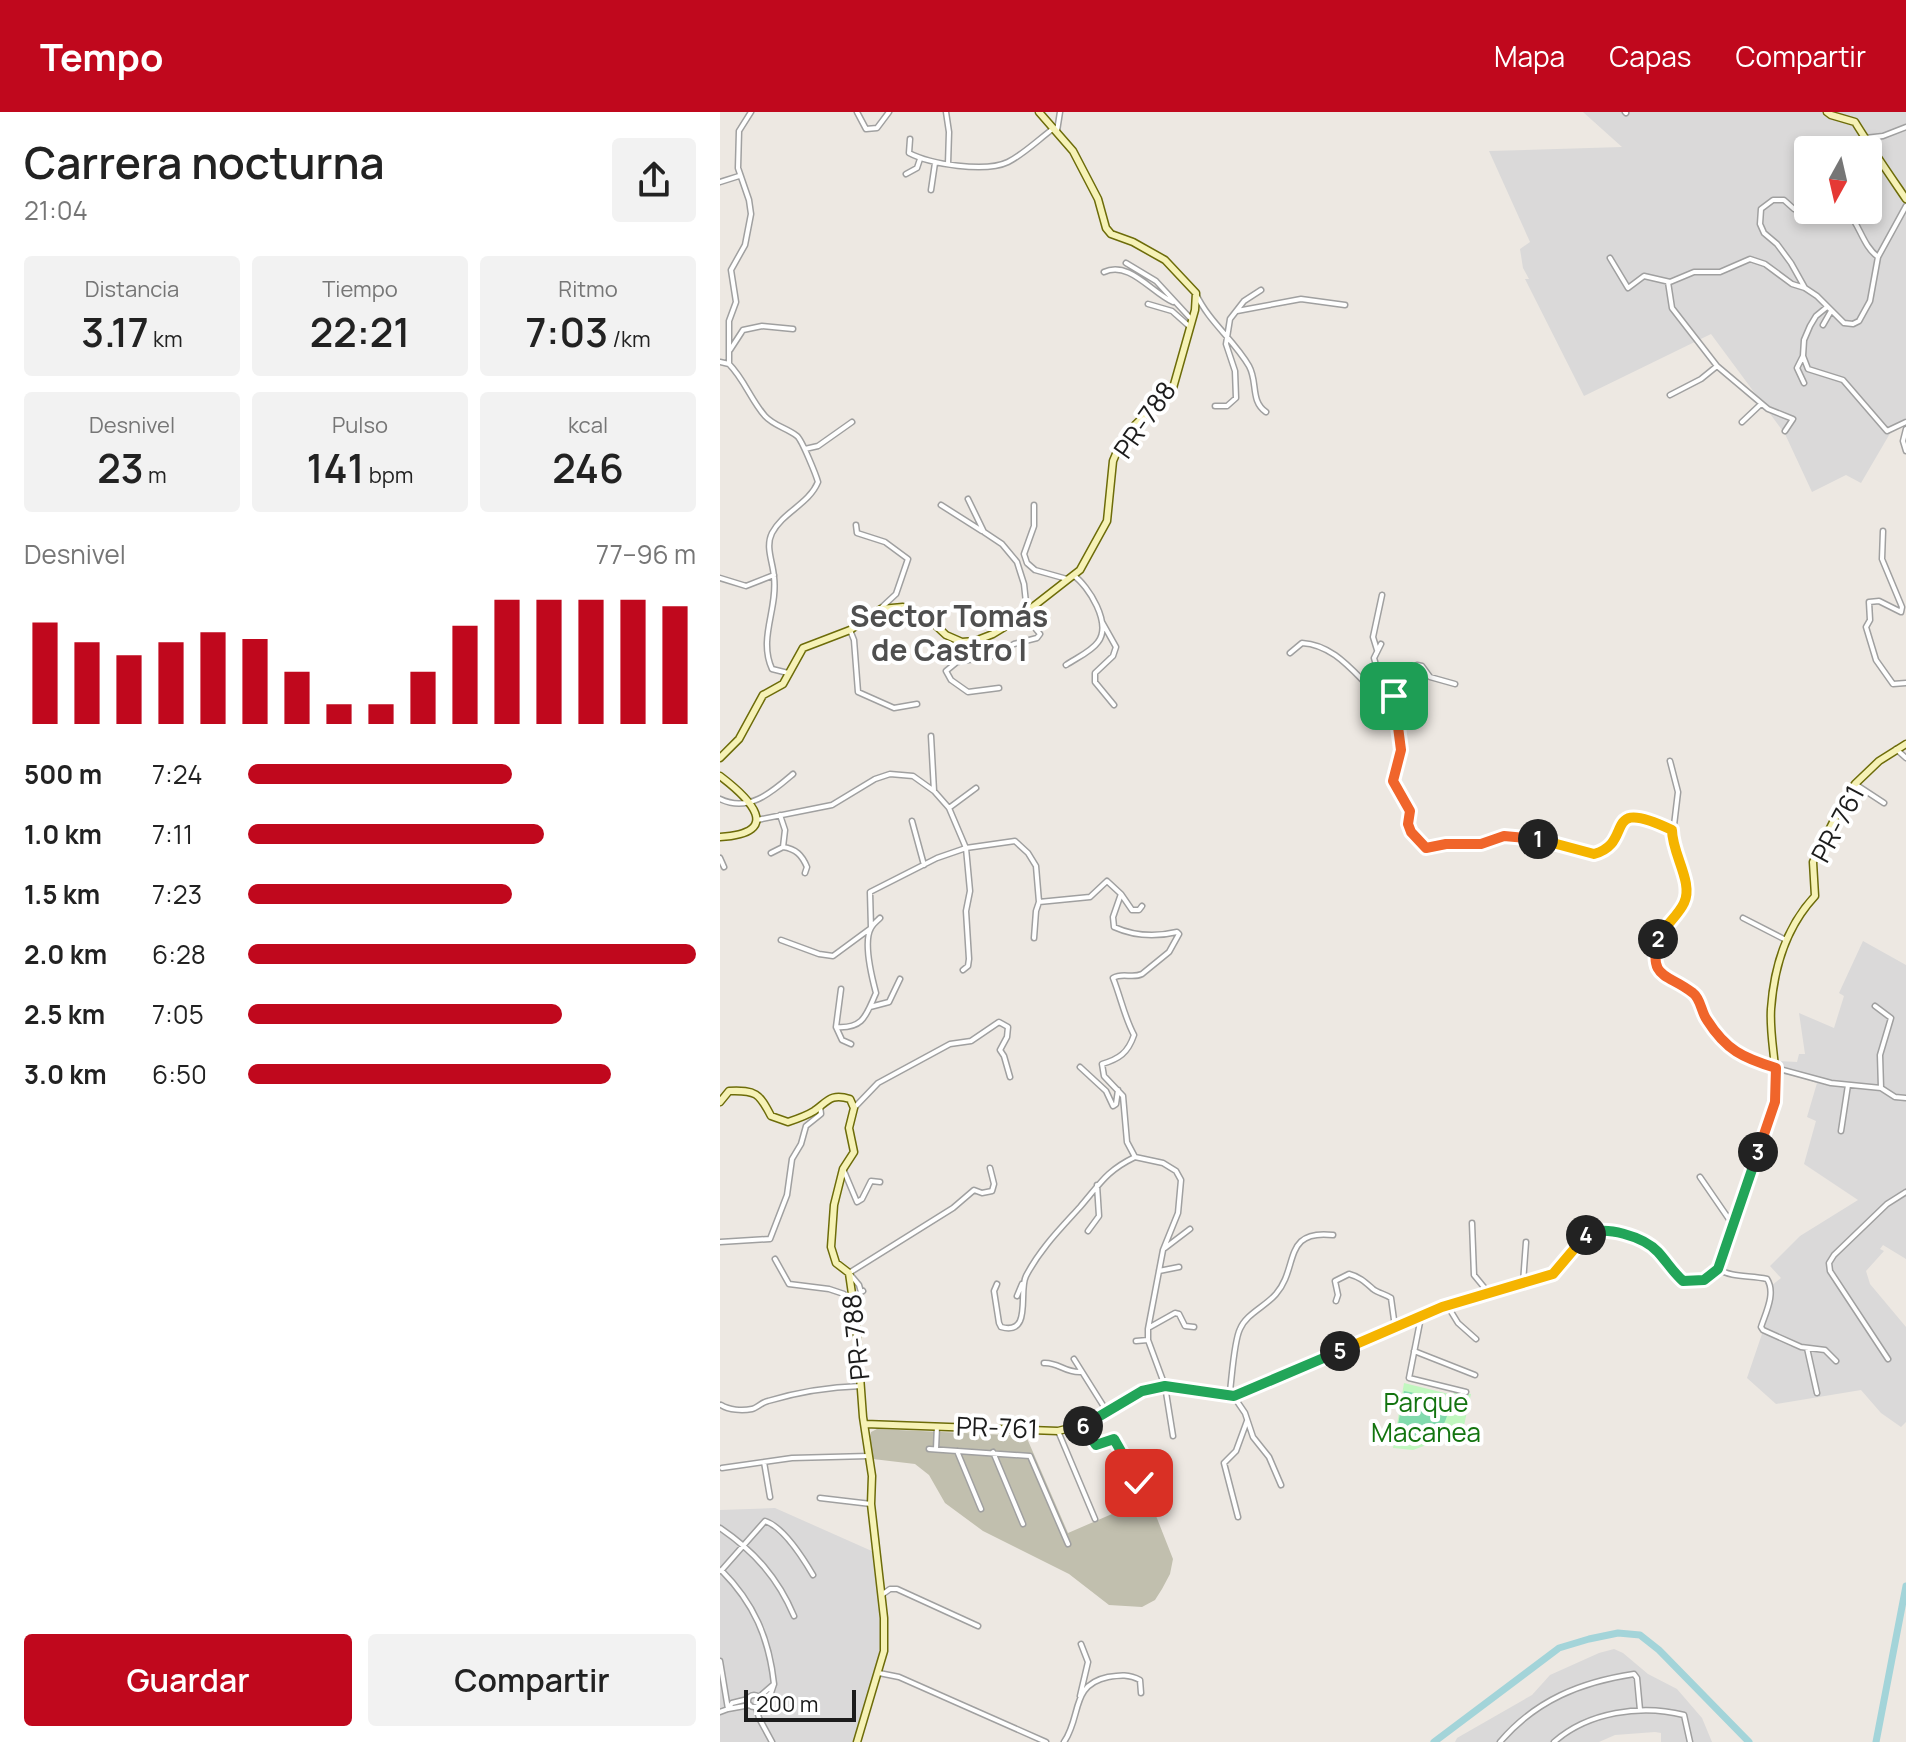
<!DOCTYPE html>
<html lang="es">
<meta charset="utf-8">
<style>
body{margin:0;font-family:Manrope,sans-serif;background:#f2f2f2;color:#222;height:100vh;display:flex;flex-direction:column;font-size:30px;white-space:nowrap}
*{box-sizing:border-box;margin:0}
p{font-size:26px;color:#767676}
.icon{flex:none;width:44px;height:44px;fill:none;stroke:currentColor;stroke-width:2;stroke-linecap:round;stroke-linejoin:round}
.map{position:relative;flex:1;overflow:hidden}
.panel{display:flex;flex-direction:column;background:#fff;width:720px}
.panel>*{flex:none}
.needle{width:52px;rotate:188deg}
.fabs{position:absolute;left:1074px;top:24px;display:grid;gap:16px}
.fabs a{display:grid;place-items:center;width:88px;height:88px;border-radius:8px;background:#fff;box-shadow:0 4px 12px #0003;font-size:40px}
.scale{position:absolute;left:24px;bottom:20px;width:112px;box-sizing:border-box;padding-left:8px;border:4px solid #1c1c1c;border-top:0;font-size:22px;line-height:28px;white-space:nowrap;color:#1c1c1c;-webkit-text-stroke:6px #fff;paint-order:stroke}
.pin{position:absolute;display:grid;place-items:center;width:68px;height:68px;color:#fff;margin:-34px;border-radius:16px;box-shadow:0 4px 12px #0006}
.km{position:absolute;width:40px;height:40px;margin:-20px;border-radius:50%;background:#222;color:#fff;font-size:22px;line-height:40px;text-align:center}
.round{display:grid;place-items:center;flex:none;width:84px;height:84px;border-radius:8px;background:#f2f2f2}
.headline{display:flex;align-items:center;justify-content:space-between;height:136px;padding:0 24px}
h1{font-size:44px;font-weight:600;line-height:60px}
.stats{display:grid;grid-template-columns:repeat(3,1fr);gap:12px;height:136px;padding:8px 24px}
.stats div{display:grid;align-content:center;border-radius:8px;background:#f2f2f2;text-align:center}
.stats b{font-size:40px;font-weight:600}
.stats small{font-size:22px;font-weight:400}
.stats p{font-size:22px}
.chart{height:224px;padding:16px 24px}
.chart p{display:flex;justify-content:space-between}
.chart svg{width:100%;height:144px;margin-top:8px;stroke:#c0081d;stroke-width:6}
.cta{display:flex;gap:16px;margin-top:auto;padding:16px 24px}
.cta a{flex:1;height:92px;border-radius:8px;background:#c0081d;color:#fff;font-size:32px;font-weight:600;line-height:92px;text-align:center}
.cta a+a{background:#f2f2f2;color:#222}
ul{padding:0 24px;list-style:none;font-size:26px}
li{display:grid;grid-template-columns:128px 96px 1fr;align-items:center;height:60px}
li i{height:20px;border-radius:10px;background:#c0081d}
header{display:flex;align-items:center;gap:48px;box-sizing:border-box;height:112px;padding:0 40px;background:#c0081d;color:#fff}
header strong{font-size:38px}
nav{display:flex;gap:44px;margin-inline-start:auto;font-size:28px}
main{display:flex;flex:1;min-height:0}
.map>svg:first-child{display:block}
</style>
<header>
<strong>Tempo</strong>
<nav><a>Mapa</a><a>Capas</a><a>Compartir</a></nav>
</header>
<main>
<section class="panel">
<div class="headline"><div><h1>Carrera nocturna</h1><p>21:04</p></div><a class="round"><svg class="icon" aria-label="share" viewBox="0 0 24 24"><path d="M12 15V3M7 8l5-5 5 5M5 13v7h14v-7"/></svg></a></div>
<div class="stats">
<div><p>Distancia</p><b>3.17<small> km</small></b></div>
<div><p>Tiempo</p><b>22:21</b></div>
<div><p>Ritmo</p><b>7:03<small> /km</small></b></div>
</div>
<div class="stats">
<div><p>Desnivel</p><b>23<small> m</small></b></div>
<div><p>Pulso</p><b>141<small> bpm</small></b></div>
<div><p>kcal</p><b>246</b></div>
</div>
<div class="chart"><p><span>Desnivel</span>77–96 m</p>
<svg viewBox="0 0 160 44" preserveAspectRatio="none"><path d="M5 44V13M15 44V19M25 44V23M35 44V19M45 44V16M55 44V18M65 44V28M75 44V38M85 44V38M95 44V28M105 44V14M115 44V6M125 44V6M135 44V6M145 44V6M155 44V8"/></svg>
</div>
<ul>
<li><b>500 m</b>7:24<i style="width:59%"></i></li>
<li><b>1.0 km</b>7:11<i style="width:66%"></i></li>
<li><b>1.5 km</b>7:23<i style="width:59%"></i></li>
<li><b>2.0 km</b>6:28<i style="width:100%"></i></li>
<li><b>2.5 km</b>7:05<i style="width:70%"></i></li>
<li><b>3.0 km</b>6:50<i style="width:81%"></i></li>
</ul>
<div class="cta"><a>Guardar</a><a>Compartir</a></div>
</section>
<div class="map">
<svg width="1186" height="1630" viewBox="0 0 1186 1630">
<rect width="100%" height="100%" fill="#ede8e2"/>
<path fill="#dad9d9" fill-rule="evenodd" d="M863,0h323v310l-14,8 -31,53 -15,-8 -34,17 -27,-58 -74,-100 -127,62 -59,-117h4l-6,-11 -3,-19 10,-7 -41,-91 133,-4zM1088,38h60v60h-60z
M1143,829l43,24v294l-23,-14 -3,4 4,2 -18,20 4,13 36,43v95l-5,5 -20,-14 -20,-23 -85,14 -29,-26 16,-47 -2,-3 10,-42 10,-8 -11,-12 30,-30 58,-36 -54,-36 12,-43 -9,-4 10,-34 -22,-7 -14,-2 -3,-13 19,1 2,-8h6l-6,-41 35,15 10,-32 -5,-3z
M55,1396l99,44 11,60 -4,56 -23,74h-138v-232z
M894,1537l9,4 25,21 29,15 25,29 10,24h-51v-9l-6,-1 -40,3 -16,7h-144l2,-4 75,-43 18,-20 49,-22z"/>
<path fill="#c1bfae" d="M157,1317l149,7 42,97 81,-35 24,61 -3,15 -8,15 -7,11 -13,7 -33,-2 -40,-31 -86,-43 -38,-28 -16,-28 -14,-11 -42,-5 -3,-22 1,-5z"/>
<path fill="#c1f7bf" d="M684,1271l49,12 1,-5 17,4 -10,45h-18l-30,11 -20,-2z"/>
<path fill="#82daad" d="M684,1279l47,9c-6,34 -20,49 -56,42z"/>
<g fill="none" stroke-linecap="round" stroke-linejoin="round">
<path stroke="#a3d4d9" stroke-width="7" d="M714,1630l125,-94 30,-9 29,-6 22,2 19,15 90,92
M1156,1630l30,-156"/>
<g stroke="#a0a0a0" stroke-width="7">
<path id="street" d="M31,0l-12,19 -1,37 11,32 2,14 -6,31 -14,25 5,32 -7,19v43c15,15 22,36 36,52 9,10 22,12 32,20 5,4 19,39 21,46 -9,22 -35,30 -46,51 -7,14 1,29 2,44 4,32 -16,61 -2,92l16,4
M137,0l9,17 11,-1 12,-16
M226,0l3,20 -1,32
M905,0l1,1
M337,19l3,-19
M1145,26l18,-2 23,-9
M190,27l-1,14c21,11 76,20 99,9 16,-8 31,-23 46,-34
M1110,37c15,-7 23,1 38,-3
M186,62l11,-6 3,-9
M0,70l19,-6
M211,78l4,-27
M1074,97l-10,-9h-11l-12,9 -1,15 4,9 13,11 14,19 14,25
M1126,98c14,14 16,35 32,47
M890,146l18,30 16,-12 26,6 24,-10h26l30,-13 15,5 27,20 13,4 12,8 27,27 9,1 6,-3 11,-20 8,-44 28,-51
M406,151l30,18 36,39
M384,160c25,-12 48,21 69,30
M948,170l4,26 45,58 51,43 25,10 -8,12
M476,182c13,28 38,46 53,72 9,16 1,35 17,46
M428,192l24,7 18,16
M517,199l64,-12 44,6
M1103,213l8,-14
M10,238l13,-20 19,-4 31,3
M1083,244l5,13 35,11 44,51 19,-9
M0,250l9,2
M1084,271l-7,-15 6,-12 1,-16 6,-14 6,-10 11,-9
M950,283l31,-16 16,-13
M495,294h12l9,-8 -1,-27 -9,-27 4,-25 14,-18 17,-11
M1022,310l19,-18
M1186,317l-3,12 3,10
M85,337l13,-3 34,-24
M248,387l16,33 18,12 15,18 7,22 3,28
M221,393l41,26
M314,393v21l-10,28 3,9 8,7 32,9
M136,413l1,8 28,9 23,17 -12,35 -14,13
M1163,419l-1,28 20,48 -1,5 -22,-11 -10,1 1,18 -4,7 10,33 17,24 13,-1
M0,466l26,8 28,-11
M382,510l14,25 -3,9 -18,17v9l19,23
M130,518l4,10 4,52 36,16 23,-4
M661,532l-7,14 2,7 16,20 2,8 7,57 -8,31 17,30 -2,13 3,8 15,16 20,-4h35l23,-8 39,3 51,15c43,-12 5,-58 78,-24
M657,538l-4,-13 9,-42
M570,541l12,-10c34,2 53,32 77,53h15
M346,553c10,-7 25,-13 32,-23 14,-18 -9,-56 -25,-67
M672,573l25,-20 5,1 8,11 25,7
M279,576l-31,4 -17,-12 -5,-9 11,-9 35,-6 22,-12 23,-6 3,-4 -17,-20
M211,624l3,55 15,17 17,40 4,43 -4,20 3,48 -1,7 -5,4
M1176,637l10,9
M950,649l8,31 -6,50 15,48 -3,14 -26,34 -4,17 1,11 8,10 30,17 13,27 30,33 40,15 55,15 50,5 14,9 11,1
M1135,672l29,19
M0,687c29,14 52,-7 73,-25
M229,696l27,-20
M37,708l75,-15 43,-26 15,-5 23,2 21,15
M192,709l12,44
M63,735c13,2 19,8 24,20l-2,6
M51,741l12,-6 2,-17 -5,-15
M0,746l4,9
M401,782l11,16h7l3,-4
M1023,806l43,22
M314,826l2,-27 3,-9
M61,828l38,14 14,2 38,-28 -1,-36 67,-34 29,-10 49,-7 13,12 8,13 3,36 51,-5 17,-16 14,13 -8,23 1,10c20,9 42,10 63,5l2,2 -10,18 -27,22c-10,5 -19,-2 -29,4 8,20 11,38 21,57 -6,18 -15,24 -32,29l2,12 19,20 4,46 8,15 28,6 13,8 5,9 -3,33 -15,37 -15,79v11l17,46 8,50
M121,877l-5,38 6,13 9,4
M1155,894l16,12 -11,37 1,33
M150,895l19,-5 11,-23
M116,915c28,2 30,-12 40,-34 -4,-15 -13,-51 -5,-65 2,-4 6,-7 9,-10
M360,955l26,24 7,15 3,-2 2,-14
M134,996l24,-25 72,-39 21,-3 28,-19 9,5 -1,10 -7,13 4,6 6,21
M1121,1019l7,-46
M124,1059l13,31 5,-3 9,-18 9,1
M980,1065l33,48
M752,1111l2,52 14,17
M368,1119l11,-15 -2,-31
M0,1130l50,-3 17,-44 5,-36 9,-15 5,-18 15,-12 -1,-8
M445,1136l25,-19
M55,1147l14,25 40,5 15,5 8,18
M998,1157c14,9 32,6 49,10 9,14 -1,33 -6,48l2,3 38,17 24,3 11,11
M439,1159l20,-4
M803,1171l3,-41
M277,1172l-3,7 5,32 2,4c32,9 17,-36 25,-51 14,-27 34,-47 54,-69 20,-23 26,-36 55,-50
M143,1179l-2,1 -2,-7 -10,-12 104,-65 21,-18 8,3 10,-2 2,-7 -4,-16
M297,1184l5,-12
M616,1189l2,-6 -3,-14 14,-7c11,3 16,8 24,15 5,4 12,5 18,9l4,29
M727,1193l11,18 18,16
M701,1205l-12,61 57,14
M430,1215l25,-14 4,1 6,12 9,1
M416,1229l12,-1
M1087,1236l10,45
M694,1239l61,24
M354,1247l32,51
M1168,1247l-58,-88 -1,-8 5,-8 53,-51 19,-12
M324,1251c14,-1 21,10 37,9
M1,1293c8,5 21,6 31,4 5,-1 10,-7 16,-8 30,-9 62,-14 93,-15
M362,1313l14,20 18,-6 25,44
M338,1319l37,88
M209,1337l101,7 38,88
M216,1337l1,-23
M237,1339l24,58
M273,1340l30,72
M44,1350l6,35
M2,1356l70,-10 77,-2
M561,1373l-12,-28 -16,-20 -8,-24 -15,-22c2,-15 4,-50 10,-62 6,-15 26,-23 36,-35 23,-26 6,-65 57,-59
M100,1386l51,6
M518,1405l-14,-54 12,-12 11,-30
M0,1416c34,23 58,50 74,88
M1,1458c33,33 48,68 53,114
M1,1459l44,-50c19,6 38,37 48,54
M163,1482l7,-5h7l81,37
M0,1549l8,48 -8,3
M159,1561l20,4 147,65
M28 1589a6 6 0 1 1 12 0a6 6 0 1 1-12 0Z
M360,1584l8,-34 -7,-18
M39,1585l15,-13 -3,9 -11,10
M28,1587l-16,4 -4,6 22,-4
M36,1595l3,11 13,24
M344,1630c18,-26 6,-57 44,-65 12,-2 21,-3 32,3l1,13
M780,1630c36,-42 81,-60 134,-68l3,4 3,32
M834,1630c34,-30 87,-38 130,-27l6,27"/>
</g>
<g stroke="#6d6c09" stroke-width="9">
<path id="secondary" d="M1107,0l4,3 24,7c16,26 34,52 51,77
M0,646l19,-19 24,-44 20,-11 20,-36 47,-18 31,-21 22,-2 28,14 15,14 16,7 13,-1 18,-7 23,-14 64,-50 27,-49 6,-60 5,-12 17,-24 38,-37 22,-78 1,-17 -31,-33 -32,-18 -22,-8 -5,-6 -8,-29 -25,-48 -34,-39
M0,664c29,22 65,57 0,61
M0,990l9,-11c27,-1 30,2 42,25l17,6c9,-3 18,-6 26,-11 14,-10 17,-18 36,-12l4,9 -5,20 5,24 -11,17 -9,36 -3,42 5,16 13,10 7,49 7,95 9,59 -1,28 13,114v33l-27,91
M145,1312l193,7 24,-6 60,-34 23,-5 69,10 34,-12 174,-77 111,-33 28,-36 13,-8 26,3 27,10 36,38 21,-1 14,-11 57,-167c4,-32 -6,-62 -4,-93 3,-42 16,-83 44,-113l-2,-34 28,-56 14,-22 24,-23 27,-17"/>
</g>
<use href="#street" stroke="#fff" stroke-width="4"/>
<use href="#secondary" stroke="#f6f2b6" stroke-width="6"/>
</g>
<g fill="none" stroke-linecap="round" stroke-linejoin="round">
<g stroke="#fff" stroke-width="16">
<path id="split-1" d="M674,584l7,54 -8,31 17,30 -2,13 3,8 15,16 20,-4h35l23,-8 34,3"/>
</g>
<g stroke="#fff" stroke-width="16">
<path id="split-2" d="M818,727l56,15c42,-11 5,-59 78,-24 0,24 22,53 12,73 -6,13 -20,23 -26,36"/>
</g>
<g stroke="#fff" stroke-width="16">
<path id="split-3" d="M938,827c-10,41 10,34 35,54 8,6 8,19 14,27 19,30 36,38 69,48l-1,34 -17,50"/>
</g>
<g stroke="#fff" stroke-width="16">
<path id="split-4" d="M866,1123c18,-11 58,2 72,17 9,10 15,20 25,29l21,-1 14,-11 40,-117"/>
</g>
<g stroke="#fff" stroke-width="16">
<path id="split-5" d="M620,1239l102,-44 111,-33 33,-39"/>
</g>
<g stroke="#fff" stroke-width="16">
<path id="split-6" d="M363,1314l59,-35 23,-5 69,10 106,-45"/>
</g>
<g stroke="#fff" stroke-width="16">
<path id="split-7" d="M363,1314l13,19 18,-6 25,44"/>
</g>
<use href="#split-1" stroke="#f0652b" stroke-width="10"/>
<use href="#split-2" stroke="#f5b400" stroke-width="10"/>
<use href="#split-3" stroke="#f0652b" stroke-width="10"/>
<use href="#split-4" stroke="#22a559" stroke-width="10"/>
<use href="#split-5" stroke="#f5b400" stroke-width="10"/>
<use href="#split-6" stroke="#22a559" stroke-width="10"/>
<use href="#split-7" stroke="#22a559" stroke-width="10"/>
</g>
<g text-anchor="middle" stroke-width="8" stroke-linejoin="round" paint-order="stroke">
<g font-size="26" fill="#1c1c1c" stroke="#fff">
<text transform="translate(425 308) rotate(-55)" y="9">PR-788</text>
<text transform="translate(1118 712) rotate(-62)" y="9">PR-761</text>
<text transform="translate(136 1225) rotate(-96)" y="9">PR-788</text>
<text transform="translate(277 1316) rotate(2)" y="9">PR-761</text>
</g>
<g font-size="26" fill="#13740f" stroke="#fff">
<text x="706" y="1300">Parque<tspan x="706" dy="30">Macanea</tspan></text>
</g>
<g font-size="30" font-weight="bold" fill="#4f4f4f" stroke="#fff">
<text x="229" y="515">Sector Tomás<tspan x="229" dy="34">de Castro I</tspan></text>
</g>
</g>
</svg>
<div class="fabs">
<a><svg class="needle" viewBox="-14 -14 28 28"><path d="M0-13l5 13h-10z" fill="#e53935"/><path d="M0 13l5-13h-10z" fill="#767676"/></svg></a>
</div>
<div class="scale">200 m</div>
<div class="pin" style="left:674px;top:584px;background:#1e9e55"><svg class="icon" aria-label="arrive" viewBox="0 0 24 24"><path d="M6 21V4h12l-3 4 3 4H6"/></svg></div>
<div class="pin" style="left:419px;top:1371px;background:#d93025"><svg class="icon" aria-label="check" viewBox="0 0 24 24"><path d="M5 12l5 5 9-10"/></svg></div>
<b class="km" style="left:818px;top:727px">1</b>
<b class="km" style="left:938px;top:827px">2</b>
<b class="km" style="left:1038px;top:1040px">3</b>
<b class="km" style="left:866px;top:1123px">4</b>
<b class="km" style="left:620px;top:1239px">5</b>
<b class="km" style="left:363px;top:1314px">6</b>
</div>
</main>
